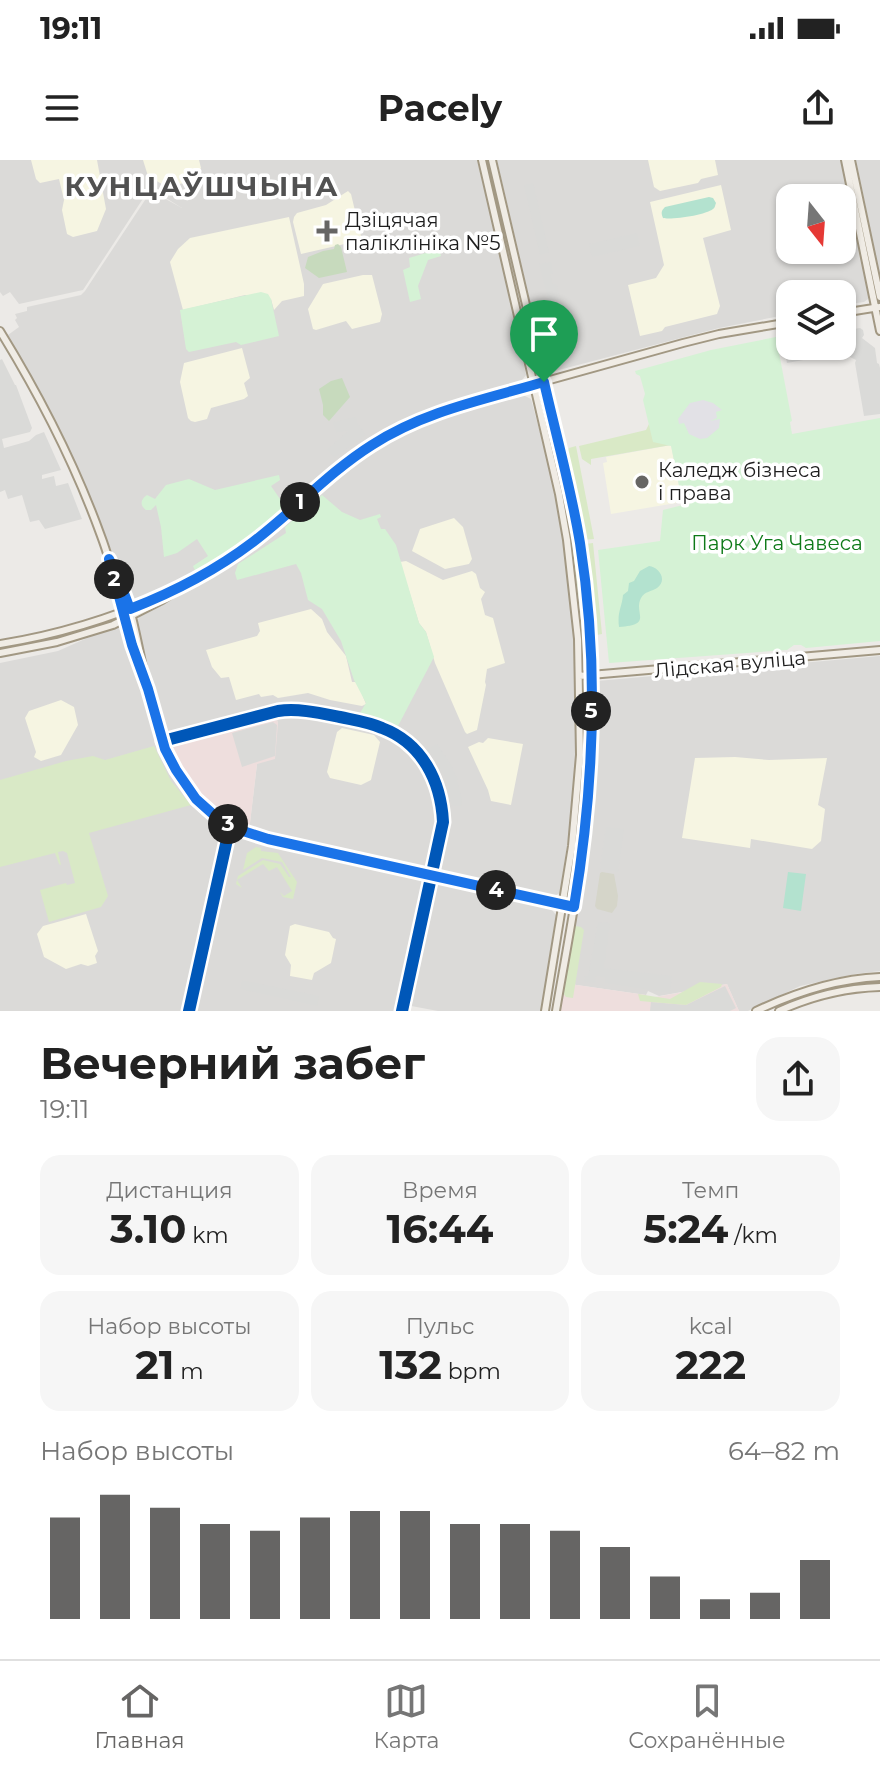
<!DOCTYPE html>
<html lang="ru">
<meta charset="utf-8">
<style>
body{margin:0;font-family:Montserrat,sans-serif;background:#f6f6f6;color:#222;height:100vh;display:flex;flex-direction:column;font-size:30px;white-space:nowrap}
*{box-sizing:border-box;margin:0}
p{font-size:26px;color:#767676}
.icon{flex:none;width:44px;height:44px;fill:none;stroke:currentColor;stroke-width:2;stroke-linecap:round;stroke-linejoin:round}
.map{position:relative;height:851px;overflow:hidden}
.sheet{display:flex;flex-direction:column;background:#fff;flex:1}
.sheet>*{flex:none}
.needle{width:52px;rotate:163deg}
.fabs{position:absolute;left:776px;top:24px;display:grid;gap:16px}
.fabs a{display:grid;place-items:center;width:80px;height:80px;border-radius:16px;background:#fff;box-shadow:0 2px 6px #0004;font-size:40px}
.pin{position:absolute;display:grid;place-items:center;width:68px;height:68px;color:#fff;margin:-82px -34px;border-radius:50% 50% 50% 0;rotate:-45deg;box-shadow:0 0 8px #0007}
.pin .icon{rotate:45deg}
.km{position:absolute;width:40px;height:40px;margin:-20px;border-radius:50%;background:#222;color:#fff;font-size:22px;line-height:40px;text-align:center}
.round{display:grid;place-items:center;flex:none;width:84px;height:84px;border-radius:24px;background:#f6f6f6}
.headline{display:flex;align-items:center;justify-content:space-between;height:136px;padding:0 40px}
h1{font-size:44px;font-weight:700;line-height:60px}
.stats{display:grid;grid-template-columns:repeat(3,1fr);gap:12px;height:136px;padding:8px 40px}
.stats div{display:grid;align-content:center;border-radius:20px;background:#f6f6f6;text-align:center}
.stats b{font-size:40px;font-weight:700}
.stats small{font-size:22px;font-weight:400}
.stats p{font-size:22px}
.chart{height:224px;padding:16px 40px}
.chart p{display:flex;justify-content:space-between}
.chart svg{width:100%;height:144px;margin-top:8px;stroke:#666564;stroke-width:6}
.status{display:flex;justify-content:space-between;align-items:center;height:56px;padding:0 40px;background:#fff;direction:ltr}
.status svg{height:22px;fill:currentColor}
header{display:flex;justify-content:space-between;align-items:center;height:104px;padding:0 40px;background:#fff;font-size:36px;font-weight:700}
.tab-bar{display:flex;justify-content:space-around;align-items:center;height:112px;border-top:2px solid #e0e0e0;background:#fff;font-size:22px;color:#767676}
.tab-bar a{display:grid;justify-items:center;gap:4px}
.tab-bar .current{color:#666564}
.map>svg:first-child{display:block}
</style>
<div class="status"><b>19:11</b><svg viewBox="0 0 49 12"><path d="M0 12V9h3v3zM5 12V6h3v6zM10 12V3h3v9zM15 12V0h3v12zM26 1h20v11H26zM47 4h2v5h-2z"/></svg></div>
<header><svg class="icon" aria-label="menu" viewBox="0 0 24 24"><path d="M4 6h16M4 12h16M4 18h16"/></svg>Pacely<svg class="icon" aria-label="share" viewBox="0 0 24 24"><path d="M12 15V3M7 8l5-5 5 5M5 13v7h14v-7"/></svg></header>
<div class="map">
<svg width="880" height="851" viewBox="0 0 880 851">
<rect width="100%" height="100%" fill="#eceae7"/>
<path fill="#dbdad8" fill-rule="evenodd" d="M0,0h477l22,88 27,127 -6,8 -86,26 -67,31 -20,14 -4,6 -92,78 -54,37 -56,27 -5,1 -7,-6 -36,-94 -37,-82 -48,-86 11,-8 -4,-7 2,-2 -2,-4 12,-3v-4l54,-12 4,-4 66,-100 31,17 -32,-20 -67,102 -64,14 -9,-12 -7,4 -3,-4z
M497,0h345l27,132 -1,7 -4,3 -22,3v-11h-52v20l-71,14 -168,44 -6,-5zM790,38h52v52h-52z
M856,0h24v121l-16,-83z
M523,235l8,4 27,100 7,41 11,127 1,70 -5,75 -12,81 -6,3 -114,-23 -3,-4 9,-57 -4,-26 -15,-27 -10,-12 -21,-15 -12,-6 -54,-13 -39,-6 -27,4 -93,26 -5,-1 -30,-113 4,-8 35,-18 84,-53 80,-70 40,-28 39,-21 26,-10 21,-7z
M120,466l5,5 43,132 7,15 17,23 33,26 2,4 -41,178 -1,2h-185v-348l58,-12 54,-24z
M880,496v315l-25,3 -55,12 -52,25h-9l-12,-27 -68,12 -11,-5 -2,4 -83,-12 6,-27 15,-94 11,-142v-37l2,-2z
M285,552l17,1 67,13 25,11 21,16 15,20 7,15 4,29 -10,51 -2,1 -38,-8 -18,-1 -124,-29 8,-67 21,-40 -2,-10z
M237,673l21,7 178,43 28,6h10l78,21 4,5 -6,37 -1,18 -8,41h-103l-32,-6 -2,6h-210l17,-85 22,-91z"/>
<path fill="#eededd" d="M276,554l2,10 -3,35 -18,5 -8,67 -22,-14 -38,-35 -8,-11 -13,-24 5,-5z
M563,823l83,12 4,3 77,-14 12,27h-180z"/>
<path fill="#f6f5e2" d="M31,0h66l9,49 -9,22 -24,6 -6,-3 -5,-24 2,-10 -5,-21 -19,4 -4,-4z
M143,0h56l2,8 -9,13 -25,6 -19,-11z
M648,0h67l3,15 -17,4 -3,4 -38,8 -6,-4z
M721,25l10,45 -28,8 17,68 -3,8 -52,13 -3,4 -22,5 -12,-51 28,-7 8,-13 -14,-63z
M348,31l3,3 11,46 -61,14 -8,-32 1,-5 3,-4 29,-8z
M289,57l15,67v12l-22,5 -8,9 -3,-11 -26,-4 -62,15 -13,-48 8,-13 12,-11z
M363,115h9l10,39 -2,8 -28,7 -6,-8 -30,9 -3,-1 -5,-20 15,-25z
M242,188l8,30 -6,5 4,13 -4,3 -33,9 -4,11 -12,3 -4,-1 -3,-3 -8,-36 4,-19z
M671,285l11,57 -71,12 -8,-51 4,-1 -1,-5z
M454,358l9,9 9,32 -3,5 -24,5 -33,-18 8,-22z
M406,401l37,19 29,-9 4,3 4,14 5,4 -4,7 4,16 8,3 12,45 -18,6 -2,13 1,3 -9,45 -10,4 -2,-2 -30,-69 -9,-31 -7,-9 -19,-61z
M311,449l11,10 5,13 19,24 6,26h5l9,22 -4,2 -32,-6 -22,-7 -30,5 -5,-3 -12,2 -2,-3 -23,6 -7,-23 -8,1 -9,-11 -6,-17 51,-14 3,-5 -2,-8z
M61,540l13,7 4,18 -17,30 -20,6 -7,-4 2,-5 -11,-34 4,-7z
M342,568l32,7 6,7 -9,38 -10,5 -31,-7 -3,-6 10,-40z
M488,578l35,6 -12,61 -20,-4 -3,-11 -20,-43 11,-5 4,1z
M735,597l34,3 58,-2 -9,47 7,4 -4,32 -9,8 -61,-10 -1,9 -68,-10 13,-80z
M86,754l12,37 -3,5 2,7 -9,3 -7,-2 -15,5 -22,-12 -7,-23 6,-8z
M295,764l34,8 4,6 3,1 -5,24 -17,10 -2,7 -22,-4 1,-11 -6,-10 5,-29z"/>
<path fill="#dadad8" d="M533,23l16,69 -9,3 -16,-70z
M637,73l3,13 -48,11 -3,-13z
M551,102l2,11 -3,1 3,10 4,1 8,35 -4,1 2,9 -7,2 -17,-68z
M860,168l3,2 1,5 -2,3 13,10 2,15 2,1 1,4v46l-16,2 -9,-53 1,-3 -14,-7 -55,10 -3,-17 6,-4v4h52v-15z
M2,199l13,26h1l16,43 -2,4 -28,7 2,9 25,-7 7,-6 8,-3 17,38 -19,5v4l12,-3 2,10 12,-3 14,36 -37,10 -6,-9 -9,2 -8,-27 -14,4 -3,-9 -5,2v-132z
M356,257l2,7 8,11 -32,23 -7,-9 23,-19 -14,3 -3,-11z
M273,562l4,3 -2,31 -33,11 -10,-34z
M437,584l13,19 7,15 5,23 -1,5h-9l-8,-31 -16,-26z
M606,667l18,2 -6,43 -18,-3z
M598,762l12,1 -6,45 68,8 -2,17 -65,-10v-6l-9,-1 -1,7 -11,-1 1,-6h3z
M242,820l77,16 -2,10 -77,-17z
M725,826l11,22 -6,3h-80l1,-9 35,3z"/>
<path fill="#d5d5c9" d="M602,712l12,2 4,22 -1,10 -5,7 -15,-4 -2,-3 5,-33z"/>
<path fill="#d9e9c6" d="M545,242c7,28 15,56 22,83 14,58 17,118 22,177l-5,1c-4,-89 -21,-174 -43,-260z
M649,264l22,21 -80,14v6l-9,-6 -3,-13 67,-16z
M576,286l18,93 -11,1 -1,-3 -16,-81 3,-8z
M593,383l9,91 -5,1c-9,-12 -12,-70 -14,-89l2,-2z
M582,530h4l1,69 -4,60 -10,70 -6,-1 14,-147z
M154,586l17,35 20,24 -102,28 19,63 -7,11 -52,15 -9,-32 26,-7 1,2 8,-2 -8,-30 -4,-2 -5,1 3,13 -2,-1 -4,-11 -55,14v-87l66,-19 27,-5 12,4z
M256,687l5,1v3l17,2 19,29 -4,17 -10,-2 -3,-5 4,4 8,-5 -15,-24 -8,4 -6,-7 -26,16 5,8 -6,-4 2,-8 25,-16 17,4 9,13h2l-9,-15 -20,-4 -19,12 4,-17z
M575,766l6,1 3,3 -11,68 -7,-1 -3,-4z
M700,822l22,2 -1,3 -35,18 -46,-4 -2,-7 32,5z"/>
<path fill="#c7dabd" d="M338,84l3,3 6,25 -28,6 -14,-10 3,-11 15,-6 11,-2 1,-4z
M342,218l8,19 -21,24 -6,-6v-10l-4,-16 12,-8z"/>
<path fill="#d5f2d5" d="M439,89l2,7 -13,4 -10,26 3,13 -11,3 -7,-32 7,-3 -1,-9z
M261,132l7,2 3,5 8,37 -38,9 -5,-3 -47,10 -3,-3 -6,-39z
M776,177l16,84 -2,1 2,12 88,-16v223l-74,7 -5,-3h-7l-7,5 -178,13 -11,-113 62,-9 3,-31 20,-5 -12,-59 -18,-4 -10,-42 2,-6 -5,-18 -4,-2 -1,-3 76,-21z
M279,315l1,5 -9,6 9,13 9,-5 6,-1 3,5 -47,40 -54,37 -4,-9 15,-10 -11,-17 -20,14 -13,4 -3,-30 -5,-22 -5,5h-5c-7,-5 -5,-11 1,-15l8,4 11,-14 23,-6 26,11z
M322,335l20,17 18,8 20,-6 1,3 -4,2 4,10h4l11,16 23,78 7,9 8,25 -36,69 -38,-13 6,-10 -12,-23 -13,-39 -19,-32 -14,-9 -7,-27 -5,-9 -59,16 -2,-7 3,-9 48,-31 -1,-6z"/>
<path fill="#b3e2cf" d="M709,37l4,1 3,5c-1,2 -1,5 -3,6 -7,6 -41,11 -50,9 -2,-5 -2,-7 2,-11z
M649,406c10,1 19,14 8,22 -6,4 -12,3 -16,10 -8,15 13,27 -22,29 -2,-15 3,-20 4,-32l5,-4 1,-8 5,-2 6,-10z
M788,712l18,2 -5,37 -18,-3z"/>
<path fill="#e2e1e6" d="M703,240l10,3 9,7 -6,2 1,6 -7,3 10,-2 -1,9 -12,10 -7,1 -11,-5 -5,-11 -5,1 -1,-5 12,-16z"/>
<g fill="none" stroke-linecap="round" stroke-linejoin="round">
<g stroke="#c5c4c3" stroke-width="8">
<path id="minor" d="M163,581l115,-30c20,-3 42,2 62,6 14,3 29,5 42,11 40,15 59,53 61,94l-41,189
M189,851l41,-185"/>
</g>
<g stroke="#a29883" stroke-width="10">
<path id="major" d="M482,0l77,334 8,46 11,99 2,116 -8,91 -27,165
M492,0l84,358c8,52 15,105 16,158 1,64 -4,127 -12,190 -6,48 -16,97 -24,145
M845,0l35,171
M851,0l29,137
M842,153l38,-6
M0,171c40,65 75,133 101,205 16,42 23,88 39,130
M109,399c9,19 18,38 23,58 18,73 24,164 95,207 13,8 28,11 41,15l306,68
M0,484c57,-9 112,-26 164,-49
M0,493l57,-11 56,-17 49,-25 90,-57 91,-77 28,-20 43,-23 53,-20 216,-60 36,-9 71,-12
M579,516l301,-26
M756,851c40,-19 80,-32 124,-34
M779,851c33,-15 66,-23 101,-24"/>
</g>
<use href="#minor" stroke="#fcfcfb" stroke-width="4"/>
<use href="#major" stroke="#f0ece5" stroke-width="6"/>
<g stroke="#fff" stroke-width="17">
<path id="cycleway" d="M163,581l115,-30c20,-3 42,2 62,6 14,3 29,5 42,11 40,15 59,53 61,94l-41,189
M189,851l41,-185"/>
</g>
<use href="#cycleway" stroke="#0057b8" stroke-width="12"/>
</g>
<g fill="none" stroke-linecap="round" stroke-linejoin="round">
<g stroke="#fff" stroke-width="16">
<path id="route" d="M544,222c12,53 27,106 36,161 19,120 14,245 -6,364l-306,-68 -31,-10 -22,-13 -19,-17 -20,-29 -11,-21 -17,-60 -16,-44 -23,-86 10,21 11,29c44,-17 86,-39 123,-67 41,-31 76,-70 119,-97 52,-34 114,-46 172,-63z"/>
</g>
<use href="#route" stroke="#1a73e8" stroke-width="10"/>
</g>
<g fill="#666564" stroke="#fff" stroke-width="3">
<path d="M323 59h8v8h8v8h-8v8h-8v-8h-8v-8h8z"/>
<circle cx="642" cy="322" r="8"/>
</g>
<g text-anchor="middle" stroke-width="7" stroke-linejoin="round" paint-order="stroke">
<g font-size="20" fill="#1e1e1e" stroke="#fff" text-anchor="start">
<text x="345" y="67">Дзіцячая<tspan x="345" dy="23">паліклініка №5</tspan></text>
<text x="658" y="317">Каледж бізнеса<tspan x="658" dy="23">і права</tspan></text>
</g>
<g font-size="20" fill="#0e7a18" stroke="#fff">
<text x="777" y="390">Парк Уга Чавеса</text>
</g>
<g font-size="20" fill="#1e1e1e" stroke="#fff">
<text transform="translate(730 504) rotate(-5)" y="7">Лідская вуліца</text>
</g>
<g font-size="28" font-weight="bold" letter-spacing="2" fill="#515151" stroke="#fff">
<text x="202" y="36">КУНЦАЎШЧЫНА</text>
</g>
</g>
</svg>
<div class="fabs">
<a><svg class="needle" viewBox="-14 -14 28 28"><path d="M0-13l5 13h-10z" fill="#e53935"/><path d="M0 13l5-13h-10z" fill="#767676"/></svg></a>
<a><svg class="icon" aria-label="layers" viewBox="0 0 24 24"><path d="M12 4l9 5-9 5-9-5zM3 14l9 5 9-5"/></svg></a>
</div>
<div class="pin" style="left:544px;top:222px;background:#1e9e55"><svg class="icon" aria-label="arrive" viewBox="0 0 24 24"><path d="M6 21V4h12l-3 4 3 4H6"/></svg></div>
<b class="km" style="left:300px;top:342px">1</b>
<b class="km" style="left:114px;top:419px">2</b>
<b class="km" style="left:228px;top:664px">3</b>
<b class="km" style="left:496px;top:730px">4</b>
<b class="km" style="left:591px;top:551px">5</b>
</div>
<section class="sheet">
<div class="headline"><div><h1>Вечерний забег</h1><p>19:11</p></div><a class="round"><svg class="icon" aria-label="share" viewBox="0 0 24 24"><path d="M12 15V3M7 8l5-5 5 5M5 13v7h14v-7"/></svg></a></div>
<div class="stats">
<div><p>Дистанция</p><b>3.10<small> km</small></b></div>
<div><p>Время</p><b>16:44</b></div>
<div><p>Темп</p><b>5:24<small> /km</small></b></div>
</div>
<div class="stats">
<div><p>Набор высоты</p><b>21<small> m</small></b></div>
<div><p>Пульс</p><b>132<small> bpm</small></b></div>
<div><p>kcal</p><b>222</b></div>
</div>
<div class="chart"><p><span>Набор высоты</span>64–82 m</p>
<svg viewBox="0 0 160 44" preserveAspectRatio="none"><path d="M5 44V13M15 44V6M25 44V10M35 44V15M45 44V17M55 44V13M65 44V11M75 44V11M85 44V15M95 44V15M105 44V17M115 44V22M125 44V31M135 44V38M145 44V36M155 44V26"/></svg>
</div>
</section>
<nav class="tab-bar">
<a class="current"><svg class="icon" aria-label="home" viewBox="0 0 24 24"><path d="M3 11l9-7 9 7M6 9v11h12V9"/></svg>Главная</a>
<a><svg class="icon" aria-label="map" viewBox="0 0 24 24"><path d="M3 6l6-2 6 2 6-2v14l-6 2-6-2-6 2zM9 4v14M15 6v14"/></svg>Карта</a>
<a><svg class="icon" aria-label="saved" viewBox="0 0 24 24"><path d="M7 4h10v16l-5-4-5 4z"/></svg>Сохранённые</a>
</nav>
